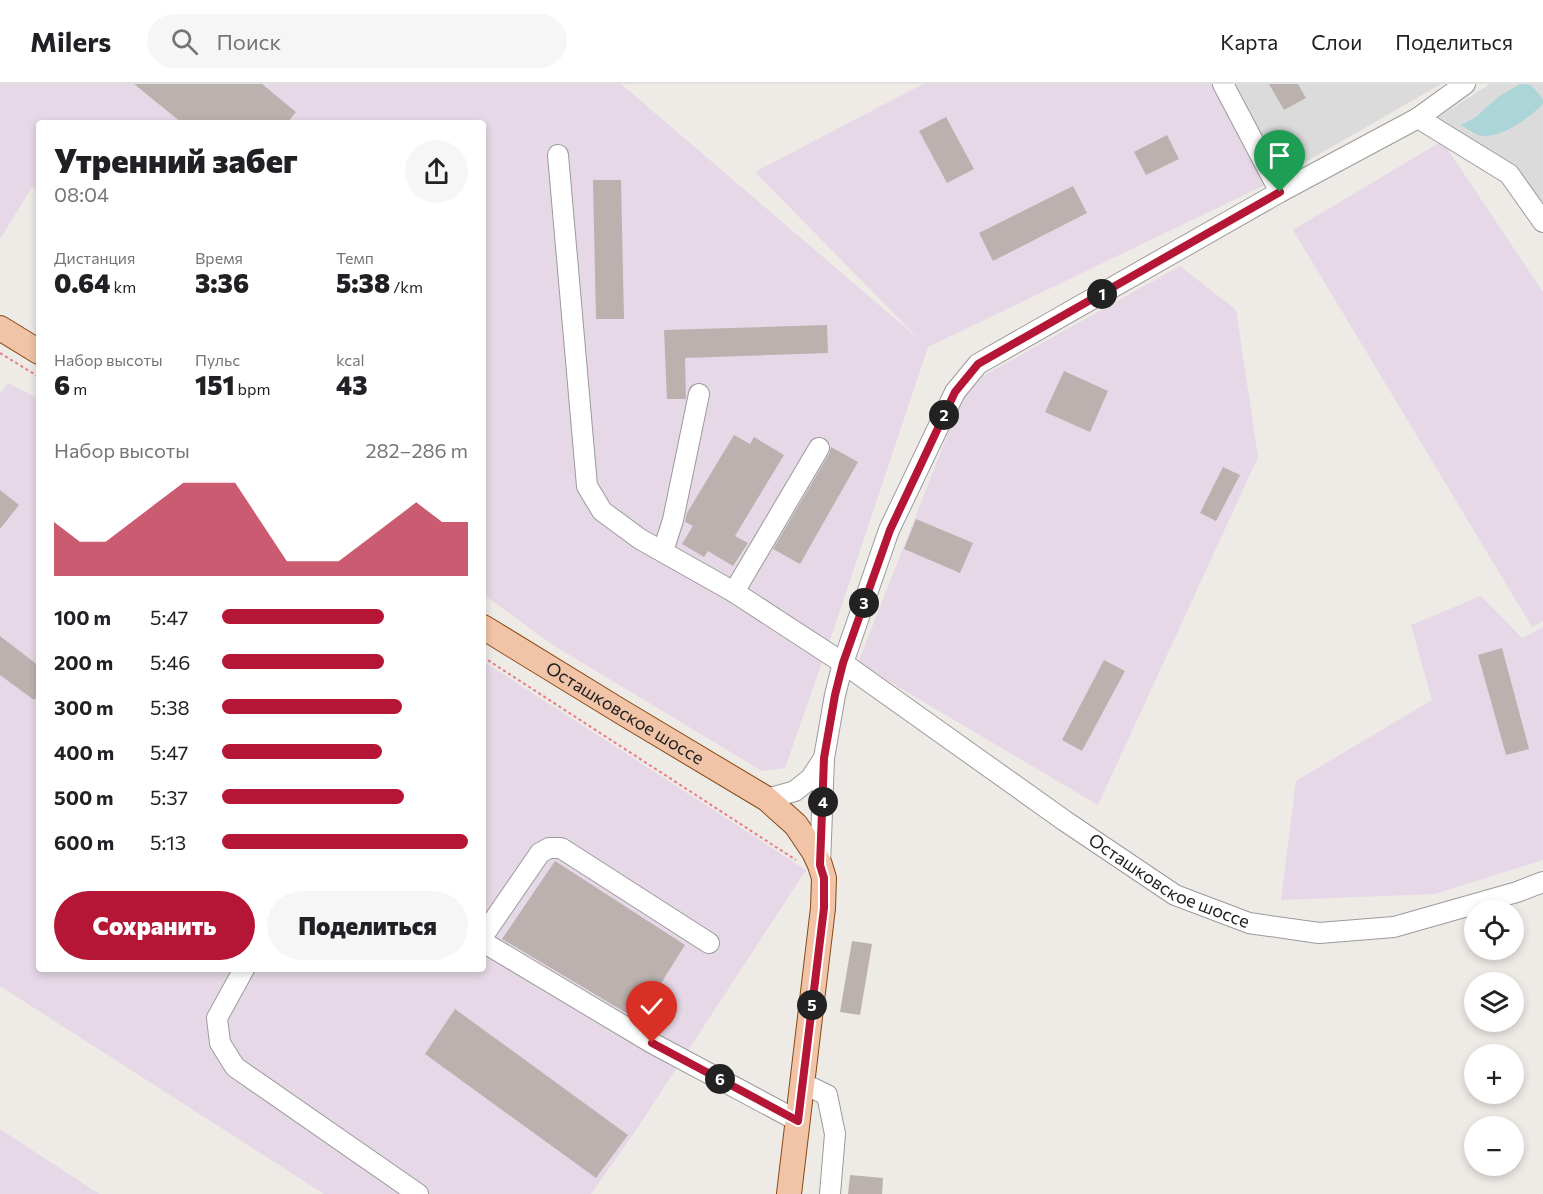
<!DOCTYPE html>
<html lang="ru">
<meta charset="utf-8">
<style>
body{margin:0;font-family:Commissioner,sans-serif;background:#f6f6f6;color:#202124;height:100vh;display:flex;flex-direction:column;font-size:22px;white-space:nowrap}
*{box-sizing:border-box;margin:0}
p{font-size:20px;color:#757577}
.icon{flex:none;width:33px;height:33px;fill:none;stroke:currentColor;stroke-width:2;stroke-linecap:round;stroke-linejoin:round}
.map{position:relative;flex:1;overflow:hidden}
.panel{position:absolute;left:36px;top:36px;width:450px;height:852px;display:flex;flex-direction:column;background:#fff;border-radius:6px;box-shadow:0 3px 9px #0003}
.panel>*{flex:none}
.buttons{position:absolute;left:1464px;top:816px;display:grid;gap:12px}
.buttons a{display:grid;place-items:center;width:60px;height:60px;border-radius:50%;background:#fff;box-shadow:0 3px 9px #0003;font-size:30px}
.pin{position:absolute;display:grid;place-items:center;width:51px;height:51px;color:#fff;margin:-62px -26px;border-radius:50% 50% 50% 0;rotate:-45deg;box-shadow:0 0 6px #0007}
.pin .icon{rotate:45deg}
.km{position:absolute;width:30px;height:30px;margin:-15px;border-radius:50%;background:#222;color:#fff;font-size:16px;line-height:30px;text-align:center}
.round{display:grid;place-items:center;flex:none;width:63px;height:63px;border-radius:32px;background:#f6f6f6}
.headline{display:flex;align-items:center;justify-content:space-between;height:102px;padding:0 18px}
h1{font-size:33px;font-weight:800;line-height:45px}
.stats{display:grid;grid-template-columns:repeat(3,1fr);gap:9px;height:102px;padding:6px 18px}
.stats div{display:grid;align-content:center}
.stats b{font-size:26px;font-weight:800}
.stats small{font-size:16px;font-weight:400}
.stats p{font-size:16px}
.chart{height:168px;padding:12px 18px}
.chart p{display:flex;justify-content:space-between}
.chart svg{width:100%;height:108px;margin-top:6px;fill:#b61635;opacity:.7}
.button{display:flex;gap:12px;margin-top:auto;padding:12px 18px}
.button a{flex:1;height:69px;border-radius:36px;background:#b61635;color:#fff;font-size:24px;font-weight:800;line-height:69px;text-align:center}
.button a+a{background:#f6f6f6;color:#202124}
ul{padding:0 18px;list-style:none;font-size:20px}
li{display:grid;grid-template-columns:96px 72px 1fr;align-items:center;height:45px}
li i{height:15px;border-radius:8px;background:#b61635}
header{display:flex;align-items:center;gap:36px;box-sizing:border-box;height:84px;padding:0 30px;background:#fff;border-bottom:2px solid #e0e0e0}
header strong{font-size:28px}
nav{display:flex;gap:33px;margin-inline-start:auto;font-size:21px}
.search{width:420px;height:54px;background:#f6f6f6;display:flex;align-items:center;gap:15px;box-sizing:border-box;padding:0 21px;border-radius:33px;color:#757577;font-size:22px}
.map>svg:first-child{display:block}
</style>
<header>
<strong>Milers</strong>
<div class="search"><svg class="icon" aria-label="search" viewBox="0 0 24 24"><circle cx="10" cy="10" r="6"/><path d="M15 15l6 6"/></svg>Поиск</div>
<nav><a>Карта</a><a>Слои</a><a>Поделиться</a></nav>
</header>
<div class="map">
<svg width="1543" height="1110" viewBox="0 0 1543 1110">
<rect width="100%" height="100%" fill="#eeeae6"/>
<path fill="#dcdbdc" d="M1235,0h206l-158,91z
M1490,0h53v124l-109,-88z"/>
<path fill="#e6d8e6" d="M0,0h621l299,256 -165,-168 168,-88h292l52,100 -339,163 -95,284 -48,137 -23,3 -209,-126 -70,-51v-471h-444v69l-7,-5 -32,52z
M1442,57l101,151v329l-11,6 -239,-397z
M1180,182l56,44 22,147 -160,348 -240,-142 109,-278z
M8,299l31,16v570h444v-308l323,209 -170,260 -45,64h-267l-324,-208v-592z
M1481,512l41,42 21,-11v233l-108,34 -154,6 15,-119 136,-81 -21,-75z
M0,1045l99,65h-99z"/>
<path fill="#abd5d7" d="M1520,0l11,1 12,14v5c-14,14 -44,37 -65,31 -5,-2 -12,-7 -17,-10l15,-8 22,-20z"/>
<path fill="#bbb2af" d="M134,0h128l34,28 -9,11h-105z
M1269,0h29l8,14 -22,12z
M946,33l28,52 -27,14 -28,-52z
M1167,51l12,24 -33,16 -12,-23z
M593,96h28l3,139h-28z
M1073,102l14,27 -94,48 -14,-28z
M827,241l1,28 -143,5 1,41h-19l-3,-69z
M1064,287l44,20 -18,41 -45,-20z
M734,351l16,9 4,-7 30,18 -49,81 13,7 -15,23 -25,-15 -4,6 -22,-13 11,-18 -8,-4 2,-9z
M831,363l27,15 -58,102 -27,-15 56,-95z
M1223,383l17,8 -24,46 -16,-8z
M0,406l19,15 -19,24z
M916,435l57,24 -13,30 -56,-24z
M0,552l39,30v28l-5,6 -34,-25z
M1502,564l27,101 -23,6 -28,-100z
M1104,576l21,11 -43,80 -20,-11z
M555,777l130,84 -47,75 -136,-81z
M852,857l20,3 -12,71 -20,-3z
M455,925l173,126 -32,43 -171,-124z
M850,1091l33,3 -1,16h-34z"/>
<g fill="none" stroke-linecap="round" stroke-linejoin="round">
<g stroke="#9b9b9b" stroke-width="22">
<g id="minor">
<path d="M1223,0l57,108"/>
<path d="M1418,34l91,56 34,48"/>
<path id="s1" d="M558,71l29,331 15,25 38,28 94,53 109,71 222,158 110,74 74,28 70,10 75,-6 123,-35 26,-10"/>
<path d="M663,467l10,-31 26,-126"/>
<path d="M734,508l85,-144"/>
<path d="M767,715l28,-8 16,-13 13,-20"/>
<path d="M820,781l4,-107 11,-63 8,-32 46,-133 66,-138 23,-28 302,-172 138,-74 47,-34"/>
<path d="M483,852l57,-83 9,-5h12l148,95"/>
<path d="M483,858l169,101 146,78"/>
<path d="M244,885l-27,49 3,25 15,24 183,127"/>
<path d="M802,999l25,12 8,39 -5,60"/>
</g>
</g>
<g stroke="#884911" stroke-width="26">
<g id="major">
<path d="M0,244l39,24"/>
<path id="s2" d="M483,543l137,84 147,88 29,26 18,27 6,13 4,13 -1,30 -34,286"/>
</g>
</g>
<path stroke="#ea7a85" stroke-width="2" stroke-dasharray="3 3" stroke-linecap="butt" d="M0,269l39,24
M483,573l313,203"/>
<use href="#minor" stroke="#fff" stroke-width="20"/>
<use href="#major" stroke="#f1c3a7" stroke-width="24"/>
</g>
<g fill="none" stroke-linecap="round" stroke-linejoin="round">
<g stroke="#fff" stroke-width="12">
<path id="route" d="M652,959l146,78 26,-213v-30l-4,-13 4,-107 11,-63 8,-32 47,-133 65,-138 23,-28 302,-172"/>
</g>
<use href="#route" stroke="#b61635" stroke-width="8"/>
</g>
<g text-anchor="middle" stroke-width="4.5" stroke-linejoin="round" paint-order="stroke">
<g font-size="18" fill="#1e1e1e" stroke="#fff">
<text dy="6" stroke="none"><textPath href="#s2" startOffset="166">Осташковское шоссе</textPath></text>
<text dy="6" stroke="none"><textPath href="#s1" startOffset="1040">Осташковское шоссе</textPath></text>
</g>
</g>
</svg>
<div class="buttons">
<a><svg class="icon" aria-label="locate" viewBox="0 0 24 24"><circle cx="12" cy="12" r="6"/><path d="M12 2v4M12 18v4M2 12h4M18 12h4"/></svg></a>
<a><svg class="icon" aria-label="layers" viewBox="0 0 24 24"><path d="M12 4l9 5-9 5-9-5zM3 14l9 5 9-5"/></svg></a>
<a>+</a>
<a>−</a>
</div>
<div class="pin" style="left:1280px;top:108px;background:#1e9e55"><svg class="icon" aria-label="arrive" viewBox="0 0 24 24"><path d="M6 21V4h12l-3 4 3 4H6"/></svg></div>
<div class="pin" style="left:652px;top:959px;background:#d93025"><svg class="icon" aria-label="check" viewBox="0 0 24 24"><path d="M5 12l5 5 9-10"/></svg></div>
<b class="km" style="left:1102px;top:210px">1</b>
<b class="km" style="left:944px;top:331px">2</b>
<b class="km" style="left:864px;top:519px">3</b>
<b class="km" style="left:823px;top:718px">4</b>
<b class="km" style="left:812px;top:921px">5</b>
<b class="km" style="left:720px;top:995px">6</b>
<section class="panel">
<div class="headline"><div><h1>Утренний забег</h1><p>08:04</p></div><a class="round"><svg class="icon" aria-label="share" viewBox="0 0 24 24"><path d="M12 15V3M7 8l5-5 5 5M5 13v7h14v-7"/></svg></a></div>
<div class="stats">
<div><p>Дистанция</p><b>0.64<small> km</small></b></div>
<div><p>Время</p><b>3:36</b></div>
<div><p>Темп</p><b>5:38<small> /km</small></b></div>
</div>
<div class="stats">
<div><p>Набор высоты</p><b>6<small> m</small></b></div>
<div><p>Пульс</p><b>151<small> bpm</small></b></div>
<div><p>kcal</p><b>43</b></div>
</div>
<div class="chart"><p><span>Набор высоты</span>282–286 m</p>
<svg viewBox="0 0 160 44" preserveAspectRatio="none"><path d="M0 44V22L10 30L20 30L30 22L40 14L50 6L60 6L70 6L80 22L90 38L100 38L110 38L120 30L130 22L140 14L150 22L160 22V44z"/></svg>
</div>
<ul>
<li><b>100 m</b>5:47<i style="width:66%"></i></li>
<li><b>200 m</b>5:46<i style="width:66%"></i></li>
<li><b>300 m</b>5:38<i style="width:73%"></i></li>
<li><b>400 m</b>5:47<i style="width:65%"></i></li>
<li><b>500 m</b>5:37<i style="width:74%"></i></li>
<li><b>600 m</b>5:13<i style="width:100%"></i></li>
</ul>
<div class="button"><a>Сохранить</a><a>Поделиться</a></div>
</section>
</div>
